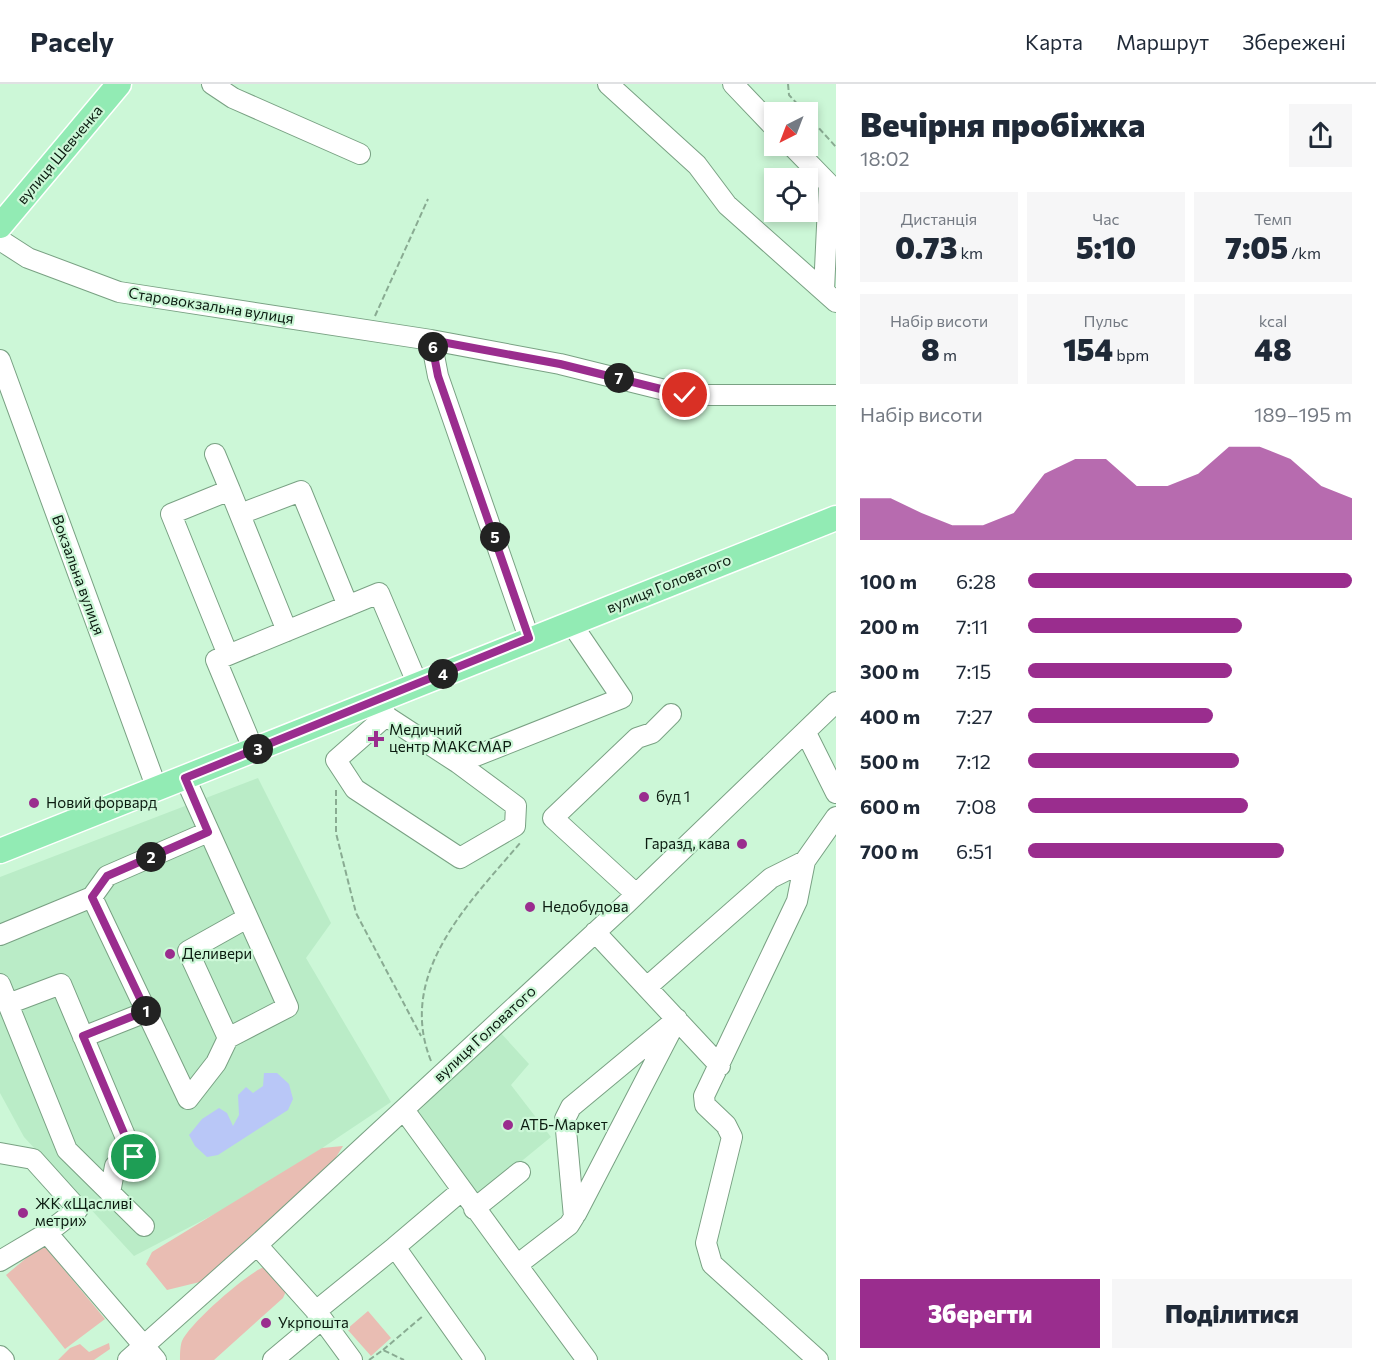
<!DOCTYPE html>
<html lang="uk">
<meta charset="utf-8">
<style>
body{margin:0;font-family:Commissioner,sans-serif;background:#f6f6f7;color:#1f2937;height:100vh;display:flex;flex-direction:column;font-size:22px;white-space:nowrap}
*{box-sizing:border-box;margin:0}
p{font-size:20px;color:#747a83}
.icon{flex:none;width:33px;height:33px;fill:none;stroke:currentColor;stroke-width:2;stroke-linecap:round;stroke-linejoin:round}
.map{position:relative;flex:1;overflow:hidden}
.side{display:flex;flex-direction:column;background:#fff;width:540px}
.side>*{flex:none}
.needle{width:39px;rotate:222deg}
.controls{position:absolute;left:764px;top:18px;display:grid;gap:12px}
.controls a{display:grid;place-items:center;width:54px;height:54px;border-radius:0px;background:#fff;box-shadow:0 3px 9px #0003;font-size:30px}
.pin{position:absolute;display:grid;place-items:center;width:51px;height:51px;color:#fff;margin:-26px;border:3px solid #fff;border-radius:50%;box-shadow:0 2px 6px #0007}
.km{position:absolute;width:30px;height:30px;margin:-15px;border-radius:50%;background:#222;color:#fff;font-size:16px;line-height:30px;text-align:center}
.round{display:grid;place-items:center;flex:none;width:63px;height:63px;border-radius:0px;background:#f6f6f7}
.overview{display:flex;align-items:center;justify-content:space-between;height:102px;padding:0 24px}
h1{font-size:33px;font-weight:800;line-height:45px}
.figures{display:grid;grid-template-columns:repeat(3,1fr);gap:9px;height:102px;padding:6px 24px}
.figures div{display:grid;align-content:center;border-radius:0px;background:#f6f6f7;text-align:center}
.figures b{font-size:30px;font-weight:800}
.figures small{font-size:16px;font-weight:400}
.figures p{font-size:16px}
.chart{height:168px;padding:12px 24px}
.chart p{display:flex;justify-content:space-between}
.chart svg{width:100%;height:108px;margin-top:6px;fill:#9a2d8e;opacity:.7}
.primary-button{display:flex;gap:12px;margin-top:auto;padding:12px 24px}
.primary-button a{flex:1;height:69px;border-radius:0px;background:#9a2d8e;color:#fff;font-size:24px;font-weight:800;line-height:69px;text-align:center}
.primary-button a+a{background:#f6f6f7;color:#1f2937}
ul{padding:0 24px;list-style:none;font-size:20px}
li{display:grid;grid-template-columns:96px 72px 1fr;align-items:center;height:45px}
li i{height:15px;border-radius:8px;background:#9a2d8e}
header{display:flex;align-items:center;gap:36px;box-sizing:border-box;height:84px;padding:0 30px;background:#fff;border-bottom:2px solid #e0e1e3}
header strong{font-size:28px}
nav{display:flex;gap:33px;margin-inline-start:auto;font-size:21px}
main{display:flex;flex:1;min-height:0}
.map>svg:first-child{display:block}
</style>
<header>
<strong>Pacely</strong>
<nav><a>Карта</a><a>Маршрут</a><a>Збережені</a></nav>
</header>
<main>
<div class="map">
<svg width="836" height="1276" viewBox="0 0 836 1276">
<rect width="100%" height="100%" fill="#ccf7d7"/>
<path fill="#baecc7" d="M258,694l73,145 -25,35 85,144 -136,91 -121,63 -110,-119 -24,-44v-216z
M499,947l30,33 -18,21 40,52 -73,60 -64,-81z"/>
<path fill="#e9bdb3" d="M343,1062l-13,21 -118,112 -45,11 -21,-26 6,-12 170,-104z
M43,1160l62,75 -40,30 -59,-74z
M264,1183l23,22 -4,9 -69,62h-34c0,-5 0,-14 2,-19 7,-17 65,-68 82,-74z
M368,1227l23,27 -20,18 -24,-27z
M109,1259l1,6 -16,11h-36l12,-12 10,-4 9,8z"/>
<path fill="#b9c7f7" d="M264,989h13l12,11 4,15 -5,11 -70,45 -11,2 -12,-11 -6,-11 13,-16 17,-11 8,5 6,13 6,-11 -1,-20 8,-8 7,6 10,-7z"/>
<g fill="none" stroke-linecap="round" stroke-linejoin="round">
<g stroke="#79a183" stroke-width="22">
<path id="minor" d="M212,0l21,14 127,56
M608,0l89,81 30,40 109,97
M733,0l41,43
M792,62l37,38 -5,106
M0,156l28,18 91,34 312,48 129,24 125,31h151
M431,256l7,36 91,262
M0,276l157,429
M215,370l15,36
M240,430l61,-23 47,115
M228,571l-57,-141 59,-24 57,141
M382,620l4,12 72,47 164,-65 -51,-75
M386,632l-50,44 19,29 105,69 55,-32 1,-20 -58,-43
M806,649l30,60
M254,667l-38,-91 163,-67 39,92
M805,777l-8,40 -93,195 1,9 21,20 6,12 -26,106 6,21 106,96
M636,810l-83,-76 84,-80 15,-5 19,-19
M92,813l96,202 28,-36 12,-25 60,-31 -103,-229
M595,848l125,134
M0,851l92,-38 15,-21 101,-44
M0,900l67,166 77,76
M647,903l124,-109 34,-17 31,-44
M8,920l53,-20 73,173 -19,9 -5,27
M83,953l63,-25
M228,954l-40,-87 59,-33
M404,1026l113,155 52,-40 5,-8 -9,-98 6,-12 106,-88
M0,1069l33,6 45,50 -31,24 -47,28
M461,1107l-66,56 80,113
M474,1125l46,-37
M576,1130l97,-187
M47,1149l109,127
M257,1161l59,66 79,-64
M517,1181l70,95
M322,1235l30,41
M0,1272l4,4
M128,1276l129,-115 369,-341 210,-202
M273,1276l49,-41 -6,-8"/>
</g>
<g stroke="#fff" stroke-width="27">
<path id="major" d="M0,142l119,-142
M0,767l836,-333"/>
</g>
<path stroke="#89ab92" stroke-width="2" stroke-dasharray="6 3" stroke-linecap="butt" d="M788,0l1,11 16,17
M807,31l29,32
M375,232l53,-117
M336,706v43l20,80 65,123
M431,977c-35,-87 38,-158 90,-219
M383,1266l41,-35
M369,1276l14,-10 21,10"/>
<use href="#minor" stroke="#fff" stroke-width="20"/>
<use href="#major" stroke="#92ebb4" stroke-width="24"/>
</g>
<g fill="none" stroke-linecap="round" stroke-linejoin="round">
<g stroke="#fff" stroke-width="12">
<path id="route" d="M134,1073l-51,-121 63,-25 -54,-114 15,-21 101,-44 -23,-54 344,-140 -91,-262 -7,-36 129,24 125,31"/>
</g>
<use href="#route" stroke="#9a2d8e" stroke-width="8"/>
</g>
<g fill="#9a2d8e" stroke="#ccf7d7" stroke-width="2">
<path d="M373 646h6v6h6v6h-6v6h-6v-6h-6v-6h6z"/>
<circle cx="644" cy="713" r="6"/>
<circle cx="34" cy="719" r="6"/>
<circle cx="742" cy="760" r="6"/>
<circle cx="530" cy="823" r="6"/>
<circle cx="170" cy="870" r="6"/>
<circle cx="508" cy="1041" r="6"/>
<circle cx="23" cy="1129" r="6"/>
<circle cx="266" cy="1239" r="6"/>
</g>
<g text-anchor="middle" stroke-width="4.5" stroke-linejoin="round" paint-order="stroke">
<g font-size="15" fill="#0b1b10" stroke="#ccf7d7">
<text transform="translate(60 71) rotate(-50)" y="5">вулиця Шевченка</text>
<text transform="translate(211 222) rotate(9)" y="5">Старовокзальна вулиця</text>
<text transform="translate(78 491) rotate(70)" y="5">Вокзальна вулиця</text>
<text transform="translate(669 500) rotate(-22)" y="5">вулиця Головатого</text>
<text transform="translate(485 950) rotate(-43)" y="5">вулиця Головатого</text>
</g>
<g font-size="15" fill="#0b1b10" stroke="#ccf7d7" text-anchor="start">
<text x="389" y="651">Медичний<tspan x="389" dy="17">центр МАКСМАР</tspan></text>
<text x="656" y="718">буд 1</text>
<text x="46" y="724">Новий форвард</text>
<text x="730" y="765" text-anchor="end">Гаразд, кава</text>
<text x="542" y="828">Недобудова</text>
<text x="182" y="875">Деливери</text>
<text x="520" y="1046">АТБ-Маркет</text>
<text x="35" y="1125">ЖК «Щасливі<tspan x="35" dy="17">метри»</tspan></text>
<text x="278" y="1244">Укрпошта</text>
</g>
</g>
</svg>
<div class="controls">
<a><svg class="needle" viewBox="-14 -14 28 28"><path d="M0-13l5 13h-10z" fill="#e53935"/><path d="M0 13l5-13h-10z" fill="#747a83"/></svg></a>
<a><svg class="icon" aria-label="locate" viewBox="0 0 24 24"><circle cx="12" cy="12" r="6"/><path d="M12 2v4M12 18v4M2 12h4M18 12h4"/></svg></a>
</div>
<div class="pin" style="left:134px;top:1073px;background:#1e9e55"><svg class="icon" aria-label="arrive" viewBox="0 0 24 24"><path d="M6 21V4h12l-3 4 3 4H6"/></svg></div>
<div class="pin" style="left:685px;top:311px;background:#d93025"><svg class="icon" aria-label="check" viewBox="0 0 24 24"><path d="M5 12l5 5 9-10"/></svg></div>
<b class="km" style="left:146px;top:927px">1</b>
<b class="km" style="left:151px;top:773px">2</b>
<b class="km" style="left:258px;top:665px">3</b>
<b class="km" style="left:443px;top:590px">4</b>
<b class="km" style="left:495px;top:453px">5</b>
<b class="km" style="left:433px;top:263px">6</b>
<b class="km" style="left:619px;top:294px">7</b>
</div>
<section class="side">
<div class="overview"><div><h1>Вечірня пробіжка</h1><p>18:02</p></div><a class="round"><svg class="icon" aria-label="share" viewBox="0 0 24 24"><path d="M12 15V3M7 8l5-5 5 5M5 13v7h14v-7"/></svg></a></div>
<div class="figures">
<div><p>Дистанція</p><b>0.73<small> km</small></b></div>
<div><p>Час</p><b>5:10</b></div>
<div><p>Темп</p><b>7:05<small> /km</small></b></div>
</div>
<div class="figures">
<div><p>Набір висоти</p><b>8<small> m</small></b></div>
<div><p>Пульс</p><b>154<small> bpm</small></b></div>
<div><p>kcal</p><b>48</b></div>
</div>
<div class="chart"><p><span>Набір висоти</span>189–195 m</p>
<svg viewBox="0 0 160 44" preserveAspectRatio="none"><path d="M0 44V27L10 27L20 33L30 38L40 38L50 33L60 17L70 11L80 11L90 22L100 22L110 17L120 6L130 6L140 11L150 22L160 27V44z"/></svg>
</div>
<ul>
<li><b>100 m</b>6:28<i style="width:100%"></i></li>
<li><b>200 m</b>7:11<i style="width:66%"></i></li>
<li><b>300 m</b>7:15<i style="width:63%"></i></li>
<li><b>400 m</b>7:27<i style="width:57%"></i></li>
<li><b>500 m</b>7:12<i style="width:65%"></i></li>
<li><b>600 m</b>7:08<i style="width:68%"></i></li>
<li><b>700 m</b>6:51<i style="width:79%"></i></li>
</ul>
<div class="primary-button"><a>Зберегти</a><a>Поділитися</a></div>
</section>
</main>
